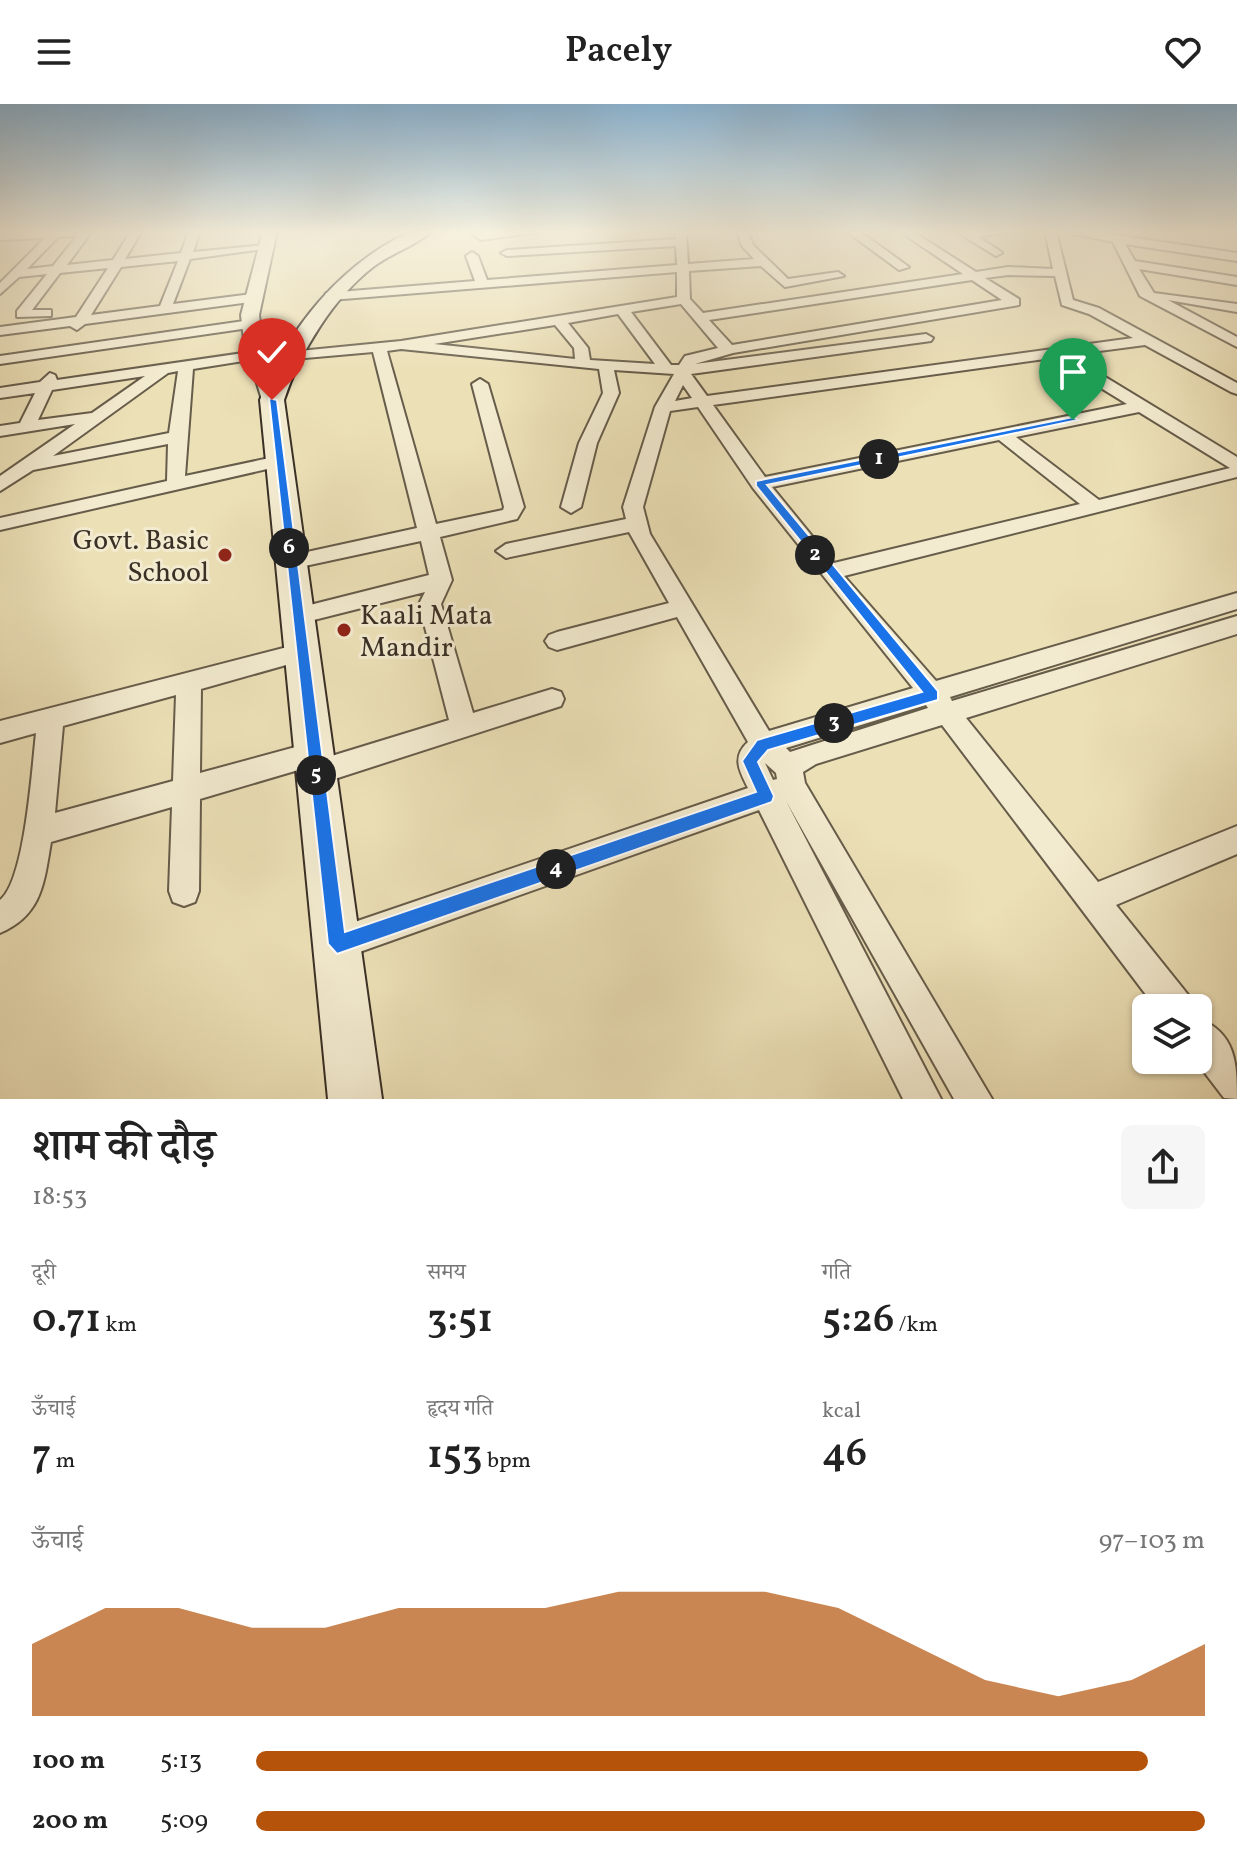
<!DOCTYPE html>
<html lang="hi">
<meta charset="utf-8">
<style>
body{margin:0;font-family:Vollkorn,"Noto Serif Devanagari",serif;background:#f6f6f6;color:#222;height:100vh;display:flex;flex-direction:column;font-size:30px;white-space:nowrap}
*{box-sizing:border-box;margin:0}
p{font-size:26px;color:#767676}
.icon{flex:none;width:44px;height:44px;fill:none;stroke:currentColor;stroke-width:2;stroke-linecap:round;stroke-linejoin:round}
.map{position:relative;height:995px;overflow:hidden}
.details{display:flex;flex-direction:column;background:#fff;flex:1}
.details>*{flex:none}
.tools{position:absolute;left:1132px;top:890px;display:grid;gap:16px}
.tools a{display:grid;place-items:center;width:80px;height:80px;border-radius:12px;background:#fff;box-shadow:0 2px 6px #0004;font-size:40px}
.pin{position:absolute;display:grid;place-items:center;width:68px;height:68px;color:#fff;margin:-82px -34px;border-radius:50% 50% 50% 0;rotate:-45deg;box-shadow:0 0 8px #0007}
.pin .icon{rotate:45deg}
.km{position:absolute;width:40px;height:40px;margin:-20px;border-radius:50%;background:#222;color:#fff;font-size:22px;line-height:40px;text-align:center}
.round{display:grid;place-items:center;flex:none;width:84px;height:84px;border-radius:12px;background:#f6f6f6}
.head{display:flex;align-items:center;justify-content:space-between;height:136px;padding:0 32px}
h1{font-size:44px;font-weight:600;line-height:60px}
.stats{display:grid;grid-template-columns:repeat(3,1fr);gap:12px;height:136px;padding:8px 32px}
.stats div{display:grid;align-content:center}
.stats b{font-size:40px;font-weight:600}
.stats small{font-size:22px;font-weight:400}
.stats p{font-size:22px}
.chart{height:224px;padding:16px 32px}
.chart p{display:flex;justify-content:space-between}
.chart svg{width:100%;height:144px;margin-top:8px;fill:#b45309;opacity:.7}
ul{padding:0 32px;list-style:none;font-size:26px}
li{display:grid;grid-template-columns:128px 96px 1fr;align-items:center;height:60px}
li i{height:20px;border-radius:10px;background:#b45309}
header{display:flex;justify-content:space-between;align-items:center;height:104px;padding:0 32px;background:#fff;font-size:36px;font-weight:600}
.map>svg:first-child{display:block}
</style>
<header><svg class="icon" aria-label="menu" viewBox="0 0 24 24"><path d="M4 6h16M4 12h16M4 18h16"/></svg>Pacely<svg class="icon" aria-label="heart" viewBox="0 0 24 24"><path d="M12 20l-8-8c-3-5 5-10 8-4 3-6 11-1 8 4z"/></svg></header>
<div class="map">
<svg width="1237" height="995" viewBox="0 0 1237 995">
<rect width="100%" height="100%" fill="#ece0b7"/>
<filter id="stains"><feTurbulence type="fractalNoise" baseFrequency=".0025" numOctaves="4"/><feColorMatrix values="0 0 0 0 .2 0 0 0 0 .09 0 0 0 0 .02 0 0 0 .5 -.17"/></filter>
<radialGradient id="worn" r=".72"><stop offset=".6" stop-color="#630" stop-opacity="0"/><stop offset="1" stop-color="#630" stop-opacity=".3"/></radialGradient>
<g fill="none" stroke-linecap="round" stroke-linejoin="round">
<g stroke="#665c4a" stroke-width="4">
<path id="minor" d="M92,127l-25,34 46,-5 18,-29h11l-17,28 56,-6 8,-22h11l-7,21 72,-7 6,3 -81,11 -17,45 79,-10 5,1v6l-172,23 -8,6 -7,-4 -70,9v-8l76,-10 32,-49 -48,5 -28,37h19v6l-34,1v-6l30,-37 -28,3 -19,17v-11l45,-45 -45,2v-6zM77,132l-24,30 -26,3 31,-32zM178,157l-18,45 -69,9 30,-48z
M468,127h79l-66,9z
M676,127h10l2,33 66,-5 -12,-13 -5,-15h11l5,14 35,34 50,-7 6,4 -59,11 -24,-21 -72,5 1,28 13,14 260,-39 -64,-43h13l64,41 32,-5 45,2 -8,-38h11l17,69 26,8 138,75v11l-6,-2 -86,-47 -76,10 168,102v20l-393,99 92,105 301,-88v16l-287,88 2,4 285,-85v18l-271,84 132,164 139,-56v28l-121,51 73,91 5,12h-38l-214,-283 -126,39 -13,8 2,11 187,316h-38l-168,-298 155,298h-38l-144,-289 -422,150 -11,-5 -5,-11 5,-11 11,-5 411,-140c-8,-16 -17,-31 0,-46l-71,-125 -120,33 -8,-3 -4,-6 4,-6 8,-3 112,-29 -40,-71 -123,26 -10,-7 10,-7 120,-25 -3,-12 32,-100 19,-33 -60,-4 5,23 -22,50 -16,64 -10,6 -10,-6 18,-64 24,-50 -4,-24 -198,-20 -14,2 49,173 67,-14 1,-3 -32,-123 8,-5 8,5 36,123 -7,12 -77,18 12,43 -11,24 32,109 79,-24 9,3 3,7 -3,7 -245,79 -10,-3 -1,-14 -105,31 -1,92 -4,11 -11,4 -11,-4 -4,-11 3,-84 -121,35c-7,41 -9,73 -51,91v-33c25,-19 32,-132 36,-167l-36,10v-22l303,-78 8,3 4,6 -4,6 -110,31 -1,84 114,-31 9,4 2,12 124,-38 -30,-116 6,-12 -127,32 -8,-2 -3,-6 3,-6 8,-2 131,-33 -8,-34 -130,28 -7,-2 -3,-5 3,-5 133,-29 -44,-176 -79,7 -5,-1v-6l112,-11 276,-44v-25l-346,28 -6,-4 1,-3 149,-12 -9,-25 6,-4 6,4 9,24 190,-15 -1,-19 -169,10 -6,-3 6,-3 169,-11zM1008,171l47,1 7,29 27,9 44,24 -426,58 -16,-22 240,-33 2,-3 -7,-4 -231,30 38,-11 286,-48v-6l-34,-21zM972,176l30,20 -270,45 -23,-25zM681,200l37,44 -33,8 -6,9h-8l-40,-53zM618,210l37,50 -65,-4 -2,-12 -20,-25zM555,221l19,23 1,11 -141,-15zM1052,254l75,46 -362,73 -52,-72zM683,281l9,13 -17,3zM698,303l55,81 160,200 -144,43 -119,-197 -7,-27 27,-96zM1139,308l91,56 -131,32 -83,-63zM999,336l81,64 -246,59 -62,-76zM176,591l-3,86 -118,32 8,-87zM926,601l2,3 -138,44 -4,-4zM765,659l11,10 1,6 -4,1z
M846,127h13l50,36 -10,3z
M955,127h54l-31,6 22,14 2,2 -6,3z
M1059,127h29l149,22v8l-112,-17 10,17 102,16v8l-98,-16 15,24 83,11v8l-69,-12 69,37v10l-97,-51 -27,-54z
M251,216l5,1v6l-256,37v-8z
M257,247l5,1v6l-69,11 -8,107 94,-20 9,5 -3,4 -285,65v-12l167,-37 1,-37 -135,26 -33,21v-15l75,-52 -75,12v-10l20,-3 15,-30 -35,5v-10l40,-6 10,-9 5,2 2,5zM178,267l-9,62 -116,23 115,-83zM145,272l-53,37 -54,7 14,-30z
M1198,914c38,15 39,45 39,81l-13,-1 -29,-38z"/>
</g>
<g stroke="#665c4a" stroke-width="4">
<path id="tertiary" d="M263,127h14l-18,84 3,25 20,60 -10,6 -10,-6 -18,-60 -3,-25z"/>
</g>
<g stroke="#3a3026" stroke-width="4">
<path id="secondary" d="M411,127h21c-16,15 -41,22 -59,36 -40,31 -73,85 -89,133l98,699h-54l-68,-699c29,-73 80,-135 151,-169z"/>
</g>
<use href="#minor" fill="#f3ebd0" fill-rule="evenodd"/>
<use href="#tertiary" fill="#f3ebd0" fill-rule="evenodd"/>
<use href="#secondary" fill="#f3ebd0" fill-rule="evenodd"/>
</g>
<linearGradient id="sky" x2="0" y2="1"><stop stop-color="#8bb6d6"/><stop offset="0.48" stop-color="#f6f1df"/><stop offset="1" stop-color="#f6f1df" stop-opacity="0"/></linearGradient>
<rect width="1237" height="267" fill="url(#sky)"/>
<path fill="#1a73e8" stroke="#fff" stroke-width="2" d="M269,294l8,2 68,532 411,-140 -14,-31 15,-21 165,-48 -166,-206v-5l317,-64 5,3 -311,65 171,206v9l-170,50 -10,12 16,34 -2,6 -435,152 -9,-10z"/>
<g fill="#8f2418" stroke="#f3ebd0" stroke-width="3">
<circle cx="225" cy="451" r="8"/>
<circle cx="344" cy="526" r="8"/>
</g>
<g text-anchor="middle" stroke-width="6" stroke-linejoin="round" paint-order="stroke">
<g font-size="28" fill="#3a3026" stroke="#f3ebd0" text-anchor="end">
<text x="209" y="445">Govt. Basic<tspan x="209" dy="32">School</tspan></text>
<text x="360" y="520" text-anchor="start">Kaali Mata<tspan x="360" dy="32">Mandir</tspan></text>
</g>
</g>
<rect width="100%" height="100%" filter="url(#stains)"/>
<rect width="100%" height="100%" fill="url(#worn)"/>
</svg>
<div class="tools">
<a><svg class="icon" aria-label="layers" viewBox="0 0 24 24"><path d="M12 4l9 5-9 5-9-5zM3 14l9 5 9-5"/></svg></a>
</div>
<div class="pin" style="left:1073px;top:316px;background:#1e9e55"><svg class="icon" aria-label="arrive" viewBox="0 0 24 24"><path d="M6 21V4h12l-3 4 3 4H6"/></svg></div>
<div class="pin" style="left:272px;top:296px;background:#d93025"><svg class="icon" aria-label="check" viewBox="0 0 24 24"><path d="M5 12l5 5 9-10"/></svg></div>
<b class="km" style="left:879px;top:355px">1</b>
<b class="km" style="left:815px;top:451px">2</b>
<b class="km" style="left:834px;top:619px">3</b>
<b class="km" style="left:556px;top:765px">4</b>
<b class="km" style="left:316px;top:671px">5</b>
<b class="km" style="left:289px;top:444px">6</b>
</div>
<section class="details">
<div class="head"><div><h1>शाम की दौड़</h1><p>18:53</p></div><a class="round"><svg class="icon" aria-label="share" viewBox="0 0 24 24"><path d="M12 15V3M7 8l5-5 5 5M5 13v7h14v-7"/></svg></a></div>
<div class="stats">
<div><p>दूरी</p><b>0.71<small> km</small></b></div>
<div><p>समय</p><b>3:51</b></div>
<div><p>गति</p><b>5:26<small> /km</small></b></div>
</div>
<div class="stats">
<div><p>ऊँचाई</p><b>7<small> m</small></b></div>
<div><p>हृदय गति</p><b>153<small> bpm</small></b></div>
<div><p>kcal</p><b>46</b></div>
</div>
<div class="chart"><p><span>ऊँचाई</span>97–103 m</p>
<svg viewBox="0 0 160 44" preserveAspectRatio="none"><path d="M0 44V22L10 11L20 11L30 17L40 17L50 11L60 11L70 11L80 6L90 6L100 6L110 11L120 22L130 33L140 38L150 33L160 22V44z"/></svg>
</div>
<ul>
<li><b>100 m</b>5:13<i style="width:94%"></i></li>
<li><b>200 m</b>5:09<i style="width:100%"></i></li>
</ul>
</section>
